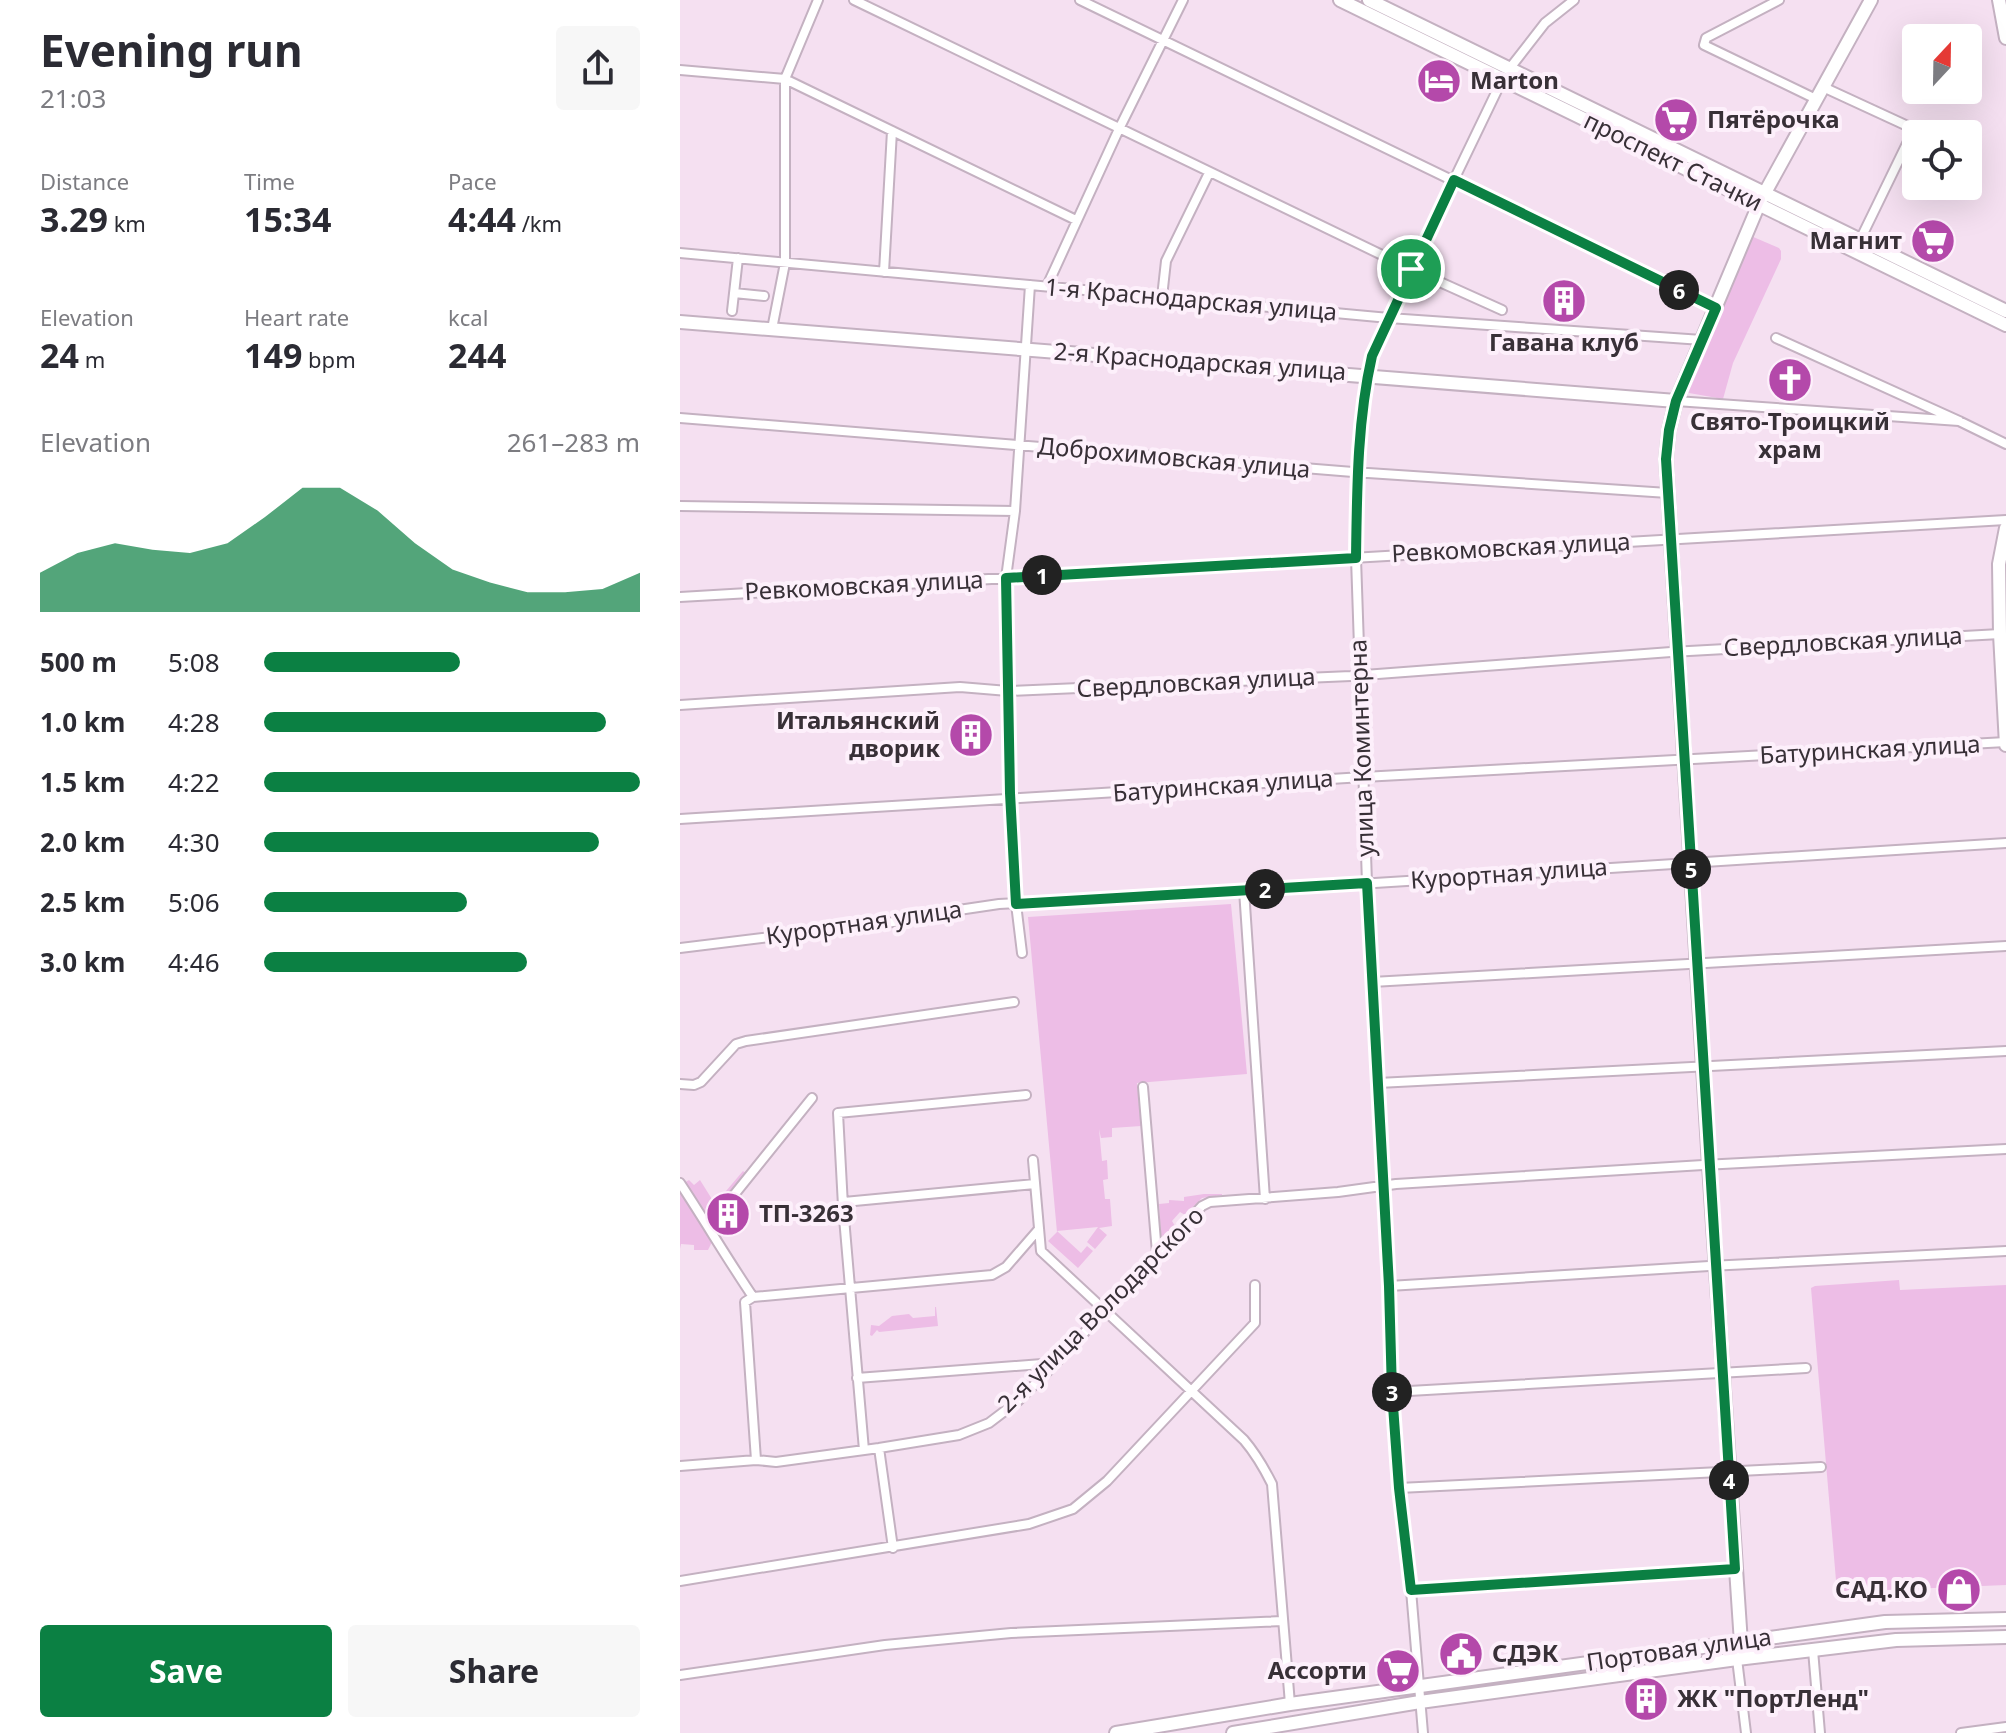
<!DOCTYPE html>
<meta charset="utf-8">
<style>
body{margin:0;font-family:"Noto Sans",sans-serif;background:#f7f7f7;color:#2b2b33;height:100vh;display:flex;flex-direction:column;font-size:30px;white-space:nowrap}
*{box-sizing:border-box;margin:0}
p{font-size:26px;color:#7c7c81}
.icon{flex:none;width:44px;height:44px;fill:none;stroke:currentColor;stroke-width:2;stroke-linecap:round;stroke-linejoin:round}
.map{position:relative;flex:1;overflow:hidden}
.side{display:flex;flex-direction:column;background:#fff;width:680px}
.side>*{flex:none}
.needle{width:52px;rotate:22deg}
.tools{position:absolute;left:1222px;top:24px;display:grid;gap:16px}
.tools a{display:grid;place-items:center;width:80px;height:80px;border-radius:8px;background:#fff;box-shadow:0 8px 32px #0002;font-size:40px}
.pin{position:absolute;display:grid;place-items:center;width:68px;height:68px;color:#fff;margin:-34px;border:4px solid #fff;border-radius:50%;box-shadow:0 2px 8px #0007}
.km{position:absolute;width:40px;height:40px;margin:-20px;border-radius:50%;background:#222;color:#fff;font-size:22px;line-height:40px;text-align:center}
.round{display:grid;place-items:center;flex:none;width:84px;height:84px;border-radius:8px;background:#f7f7f7}
.head{display:flex;align-items:center;justify-content:space-between;height:136px;padding:0 40px}
h1{font-size:44px;font-weight:700;line-height:60px}
.figures{display:grid;grid-template-columns:repeat(3,1fr);gap:12px;height:136px;padding:8px 40px}
.figures div{display:grid;align-content:center}
.figures b{font-size:34px;font-weight:700}
.figures small{font-size:22px;font-weight:400}
.figures p{font-size:22px}
.chart{height:224px;padding:16px 40px}
.chart p{display:flex;justify-content:space-between}
.chart svg{width:100%;height:144px;margin-top:8px;fill:#0b8043;opacity:.7}
.button{display:flex;gap:16px;margin-top:auto;padding:16px 40px}
.button a{flex:1;height:92px;border-radius:8px;background:#0b8043;color:#fff;font-size:32px;font-weight:700;line-height:92px;text-align:center}
.button a+a{background:#f7f7f7;color:#2b2b33}
ul{padding:0 40px;list-style:none;font-size:26px}
li{display:grid;grid-template-columns:128px 96px 1fr;align-items:center;height:60px}
li i{height:20px;border-radius:10px;background:#0b8043}
main{display:flex;flex:1;min-height:0}
.map>svg:first-child{display:block}
</style>
<main>
<section class="side">
<div class="head"><div><h1>Evening run</h1><p>21:03</p></div><a class="round"><svg class="icon" aria-label="share" viewBox="0 0 24 24"><path d="M12 15V3M7 8l5-5 5 5M5 13v7h14v-7"/></svg></a></div>
<div class="figures">
<div><p>Distance</p><b>3.29<small> km</small></b></div>
<div><p>Time</p><b>15:34</b></div>
<div><p>Pace</p><b>4:44<small> /km</small></b></div>
</div>
<div class="figures">
<div><p>Elevation</p><b>24<small> m</small></b></div>
<div><p>Heart rate</p><b>149<small> bpm</small></b></div>
<div><p>kcal</p><b>244</b></div>
</div>
<div class="chart"><p><span>Elevation</span>261–283 m</p>
<svg viewBox="0 0 160 44" preserveAspectRatio="none"><path d="M0 44V32L10 26L20 23L30 25L40 26L50 23L60 15L70 6L80 6L90 13L100 23L110 31L120 35L130 38L140 38L150 37L160 32V44z"/></svg>
</div>
<ul>
<li><b>500 m</b>5:08<i style="width:52%"></i></li>
<li><b>1.0 km</b>4:28<i style="width:91%"></i></li>
<li><b>1.5 km</b>4:22<i style="width:100%"></i></li>
<li><b>2.0 km</b>4:30<i style="width:89%"></i></li>
<li><b>2.5 km</b>5:06<i style="width:54%"></i></li>
<li><b>3.0 km</b>4:46<i style="width:70%"></i></li>
</ul>
<div class="button"><a>Save</a><a>Share</a></div>
</section>
<div class="map">
<svg width="1326" height="1733" viewBox="0 0 1326 1733">
<rect width="100%" height="100%" fill="#f5e0f1"/>
<path fill="#edbde6" d="M1071,236l28,12 2,3v8l-48,104 -10,36 -34,-6 -3,-5z
M551,904l16,170 -110,9 4,43 -29,2v9l-11,1 -2,-9 3,32 5,-1 1,19 -5,1 2,19h5l2,27 -13,2 8,7 -12,14 -8,-7 11,-15 -41,4 24,22 6,-7 6,5 -15,17 -30,-27 9,-9 -29,-315z
M63,1171l5,4 -37,39 -7,-2 -20,-29 5,-3 5,5 6,-5 15,24z
M0,1193l32,49 -4,8h-14v-5l-13,-1 -1,5z
M524,1194h18v1l-20,3 -17,17 -5,-3 -8,9 3,5 -9,9 -5,1 -2,-32 10,-1v-3l15,1v-4z
M1219,1280l1,10 106,-5v300l-169,7 -26,-304 4,-2z
M255,1307h1l2,19 -59,6 -2,-2 -5,6 -2,-1 1,-10 8,1 13,-10 17,-2 4,4 22,-2z"/>
<g fill="none" stroke-linecap="round" stroke-linejoin="round">
<g stroke="#c4b1c1" stroke-width="12">
<path id="street" d="M174,0l557,269 91,41
M400,0l636,308
M1099,0l-73,38 -2,7 112,54
M830,68l35,-45 29,-23
M0,70l105,9 291,141
M1143,87l91,42 -54,111
M0,253l709,65 313,22
M204,272l8,-141
M367,286l72,-157 64,-129
M54,293l30,3
M482,297l4,-36 43,-88
M52,311l6,-53
M92,329l13,-66v-184l33,-79
M1096,338l183,83 47,23
M996,401l283,20
M0,418l673,54 315,21
M0,506l335,5
M0,597l1326,-77
M0,705l280,-18 48,4 343,-15 320,-24 329,-18
M0,819l683,-42 643,-35
M564,890l21,309
M0,948l238,-29 34,-8 47,-7 360,-20 647,-41
M342,953l-6,-49 -6,-111 -4,-215 9,-67 15,-226
M692,982l634,-36
M698,1083l628,-32
M0,1084l14,1 7,-3 35,-38 10,-3 268,-39
M463,1087l14,166
M353,1160l8,91 203,189c12,14 20,28 28,44l18,220
M0,1183c25,38 48,77 73,114
M164,1202l191,-18
M29,1226l103,-128
M709,1286l320,-20 297,-15
M73,1297l239,-22 14,-8 33,-38
M73,1297l-8,5 11,158
M177,1378l198,-15
M712,1392l414,-24
M199,1448l14,100
M184,1450l-21,-244 -5,-93 188,-18
M0,1466l76,-6 20,2 103,-14 80,-13 30,-12 29,-22 38,-38 146,-157 8,-4 128,-10 58,-8 307,-19 303,-16
M719,1488l422,-21
M0,1581l349,-57 44,-15 34,-28 148,-158v-38
M731,1590l324,-21
M1133,1650l7,83
M1057,1659l9,74
M0,1675l205,-30 126,-12 272,-12
M743,1733l-12,-143 -12,-102 -7,-96 -3,-106 -22,-403 -11,-325 1,-85 10,-98 5,-19 39,-87 92,-191
M1281,1733l45,-6"/>
</g>
<g stroke="#c4b1c1" stroke-width="16">
<path id="secondary" d="M1319,0l7,38
M0,322l996,79
M1326,528l-7,36 1,70 6,111
M1062,1658l-33,-493 -43,-706 3,-29 7,-29 83,-197"/>
</g>
<g stroke="#c4b1c1" stroke-width="16">
<path id="primary" d="M660,0l666,325
M689,0l637,311
M1082,198l109,-198
M436,1733l174,-29 595,-82 121,-3
M553,1733l187,-31 317,-43 159,-19 110,-3"/>
</g>
<use href="#street" stroke="#fff" stroke-width="8"/>
<use href="#secondary" stroke="#fff" stroke-width="12"/>
<use href="#primary" stroke="#fff" stroke-width="12"/>
</g>
<g fill="none" stroke-linecap="round" stroke-linejoin="round">
<g stroke="#fff" stroke-width="16">
<path id="route" d="M774,180l262,128 -40,93 -7,29 -3,29 69,1110 -324,21 -12,-102 -7,-96 -3,-106 -22,-403 -351,21 -6,-111 -4,-215 350,-20c1,-67 1,-136 16,-202z"/>
</g>
<use href="#route" stroke="#0b8043" stroke-width="10"/>
</g>
<defs>
<g id="hotel-disc" transform="scale(2.3)"><circle r="9.5" fill="#b449aa" stroke="#fdf0fb"/><path d="M-6-4.5h1.5V1H6V5H4.5V3h-9V5H-6ZM-4 0a1.8 1.8 0 1 1 3.6 0ZM.5 0V-2.5h3Q6-2.5 6 0Z" fill="#fff"/></g>
<g id="supermarket-disc" transform="scale(2.3)"><circle r="9.5" fill="#b449aa" stroke="#fdf0fb"/><path d="M-6-5.5h2.5l.6 2H6L4.5 2H-2.5L-4.4-4H-6ZM-1.5 3.2a1.3 1.3 0 1 0 .1 0ZM3 3.2a1.3 1.3 0 1 0 .1 0Z" fill="#fff"/></g>
<g id="building-disc" transform="scale(2.3)"><circle r="9.5" fill="#b449aa" stroke="#fdf0fb"/><path d="M-4-6H4V6H1V3H-1V6H-4ZM-2.5-4.3h1.7v1.8h-1.7ZM.8-4.3h1.7v1.8H.8ZM-2.5-1h1.7V.8h-1.7ZM.8-1h1.7V.8H.8Z" fill="#fff"/></g>
<g id="church-disc" transform="scale(2.3)"><circle r="9.5" fill="#b449aa" stroke="#fdf0fb"/><path d="M-1.2-6h2.4v3.5h3.3v2.4h-3.3V6h-2.4V-.1h-3.3v-2.4h3.3Z" fill="#fff"/></g>
<g id="shop-disc" transform="scale(2.3)"><circle r="9.5" fill="#b449aa" stroke="#fdf0fb"/><path d="M-5-2.5h2.3a2.7 3.5 0 0 1 5.4 0H5L5.5 6h-11ZM-1.5-2.5h3a1.5 2.3 0 0 0-3 0Z" fill="#fff"/></g>
<g id="civic-disc" transform="scale(2.3)"><circle r="9.5" fill="#b449aa" stroke="#fdf0fb"/><path d="M-.6-6.5H3V-4.5H.6V-3L4-1V1h2V6H-6V1h2V-1L-.6-3ZM-1.2 2.5V6h2.4V2.5Z" fill="#fff"/></g>
</defs>
<g fill-rule="evenodd">
<use href="#hotel-disc" x="759" y="81"/>
<use href="#supermarket-disc" x="996" y="120"/>
<use href="#supermarket-disc" x="1253" y="241"/>
<use href="#building-disc" x="884" y="301"/>
<use href="#church-disc" x="1110" y="380"/>
<use href="#building-disc" x="291" y="735"/>
<use href="#building-disc" x="48" y="1214"/>
<use href="#shop-disc" x="1279" y="1590"/>
<use href="#civic-disc" x="781" y="1654"/>
<use href="#supermarket-disc" x="718" y="1671"/>
<use href="#building-disc" x="966" y="1699"/>
</g>
<g text-anchor="middle" stroke-width="8" stroke-linejoin="round" paint-order="stroke">
<g font-size="24" font-weight="bold" fill="#383037" stroke="#fdf0fb" text-anchor="start">
<text x="790" y="89">Marton</text>
<text x="1027" y="128">Пятёрочка</text>
<text x="1222" y="249" text-anchor="end">Магнит</text>
<text x="884" y="351" text-anchor="middle">Гавана клуб</text>
<text x="1110" y="430" text-anchor="middle">Свято-Троицкий<tspan x="1110" dy="28">храм</tspan></text>
<text x="260" y="729" text-anchor="end">Итальянский<tspan x="260" dy="28">дворик</tspan></text>
<text x="79" y="1222">ТП-3263</text>
<text x="1248" y="1598" text-anchor="end">САД.КО</text>
<text x="812" y="1662">СДЭК</text>
<text x="687" y="1679" text-anchor="end">Ассорти</text>
<text x="997" y="1707">ЖК "ПортЛенд"</text>
</g>
<g font-size="24" fill="#383037" stroke="#fdf0fb">
<text transform="translate(993 162) rotate(26)" y="8">проспект Стачки</text>
<text transform="translate(511 300) rotate(5)" y="8">1-я Краснодарская улица</text>
<text transform="translate(520 362) rotate(4)" y="8">2-я Краснодарская улица</text>
<text transform="translate(494 458) rotate(5)" y="8">Доброхимовская улица</text>
<text transform="translate(831 548) rotate(-3)" y="8">Ревкомовская улица</text>
<text transform="translate(184 586) rotate(-3)" y="8">Ревкомовская улица</text>
<text transform="translate(1163 642) rotate(-3)" y="8">Свердловская улица</text>
<text transform="translate(516 683) rotate(-3)" y="8">Свердловская улица</text>
<text transform="translate(682 748) rotate(-92)" y="8">улица Коминтерна</text>
<text transform="translate(1190 750) rotate(-3)" y="8">Батуринская улица</text>
<text transform="translate(543 786) rotate(-4)" y="8">Батуринская улица</text>
<text transform="translate(829 874) rotate(-4)" y="8">Курортная улица</text>
<text transform="translate(184 923) rotate(-8)" y="8">Курортная улица</text>
<text transform="translate(421 1310) rotate(-45)" y="8">2-я улица Володарского</text>
<text transform="translate(999 1650) rotate(-8)" y="8">Портовая улица</text>
</g>
</g>
</svg>
<div class="tools">
<a><svg class="needle" viewBox="-14 -14 28 28"><path d="M0-13l5 13h-10z" fill="#e53935"/><path d="M0 13l5-13h-10z" fill="#7c7c81"/></svg></a>
<a><svg class="icon" aria-label="locate" viewBox="0 0 24 24"><circle cx="12" cy="12" r="6"/><path d="M12 2v4M12 18v4M2 12h4M18 12h4"/></svg></a>
</div>
<div class="pin" style="left:731px;top:269px;background:#1e9e55"><svg class="icon" aria-label="arrive" viewBox="0 0 24 24"><path d="M6 21V4h12l-3 4 3 4H6"/></svg></div>
<b class="km" style="left:362px;top:575px">1</b>
<b class="km" style="left:585px;top:889px">2</b>
<b class="km" style="left:712px;top:1392px">3</b>
<b class="km" style="left:1049px;top:1480px">4</b>
<b class="km" style="left:1011px;top:869px">5</b>
<b class="km" style="left:999px;top:290px">6</b>
</div>
</main>
